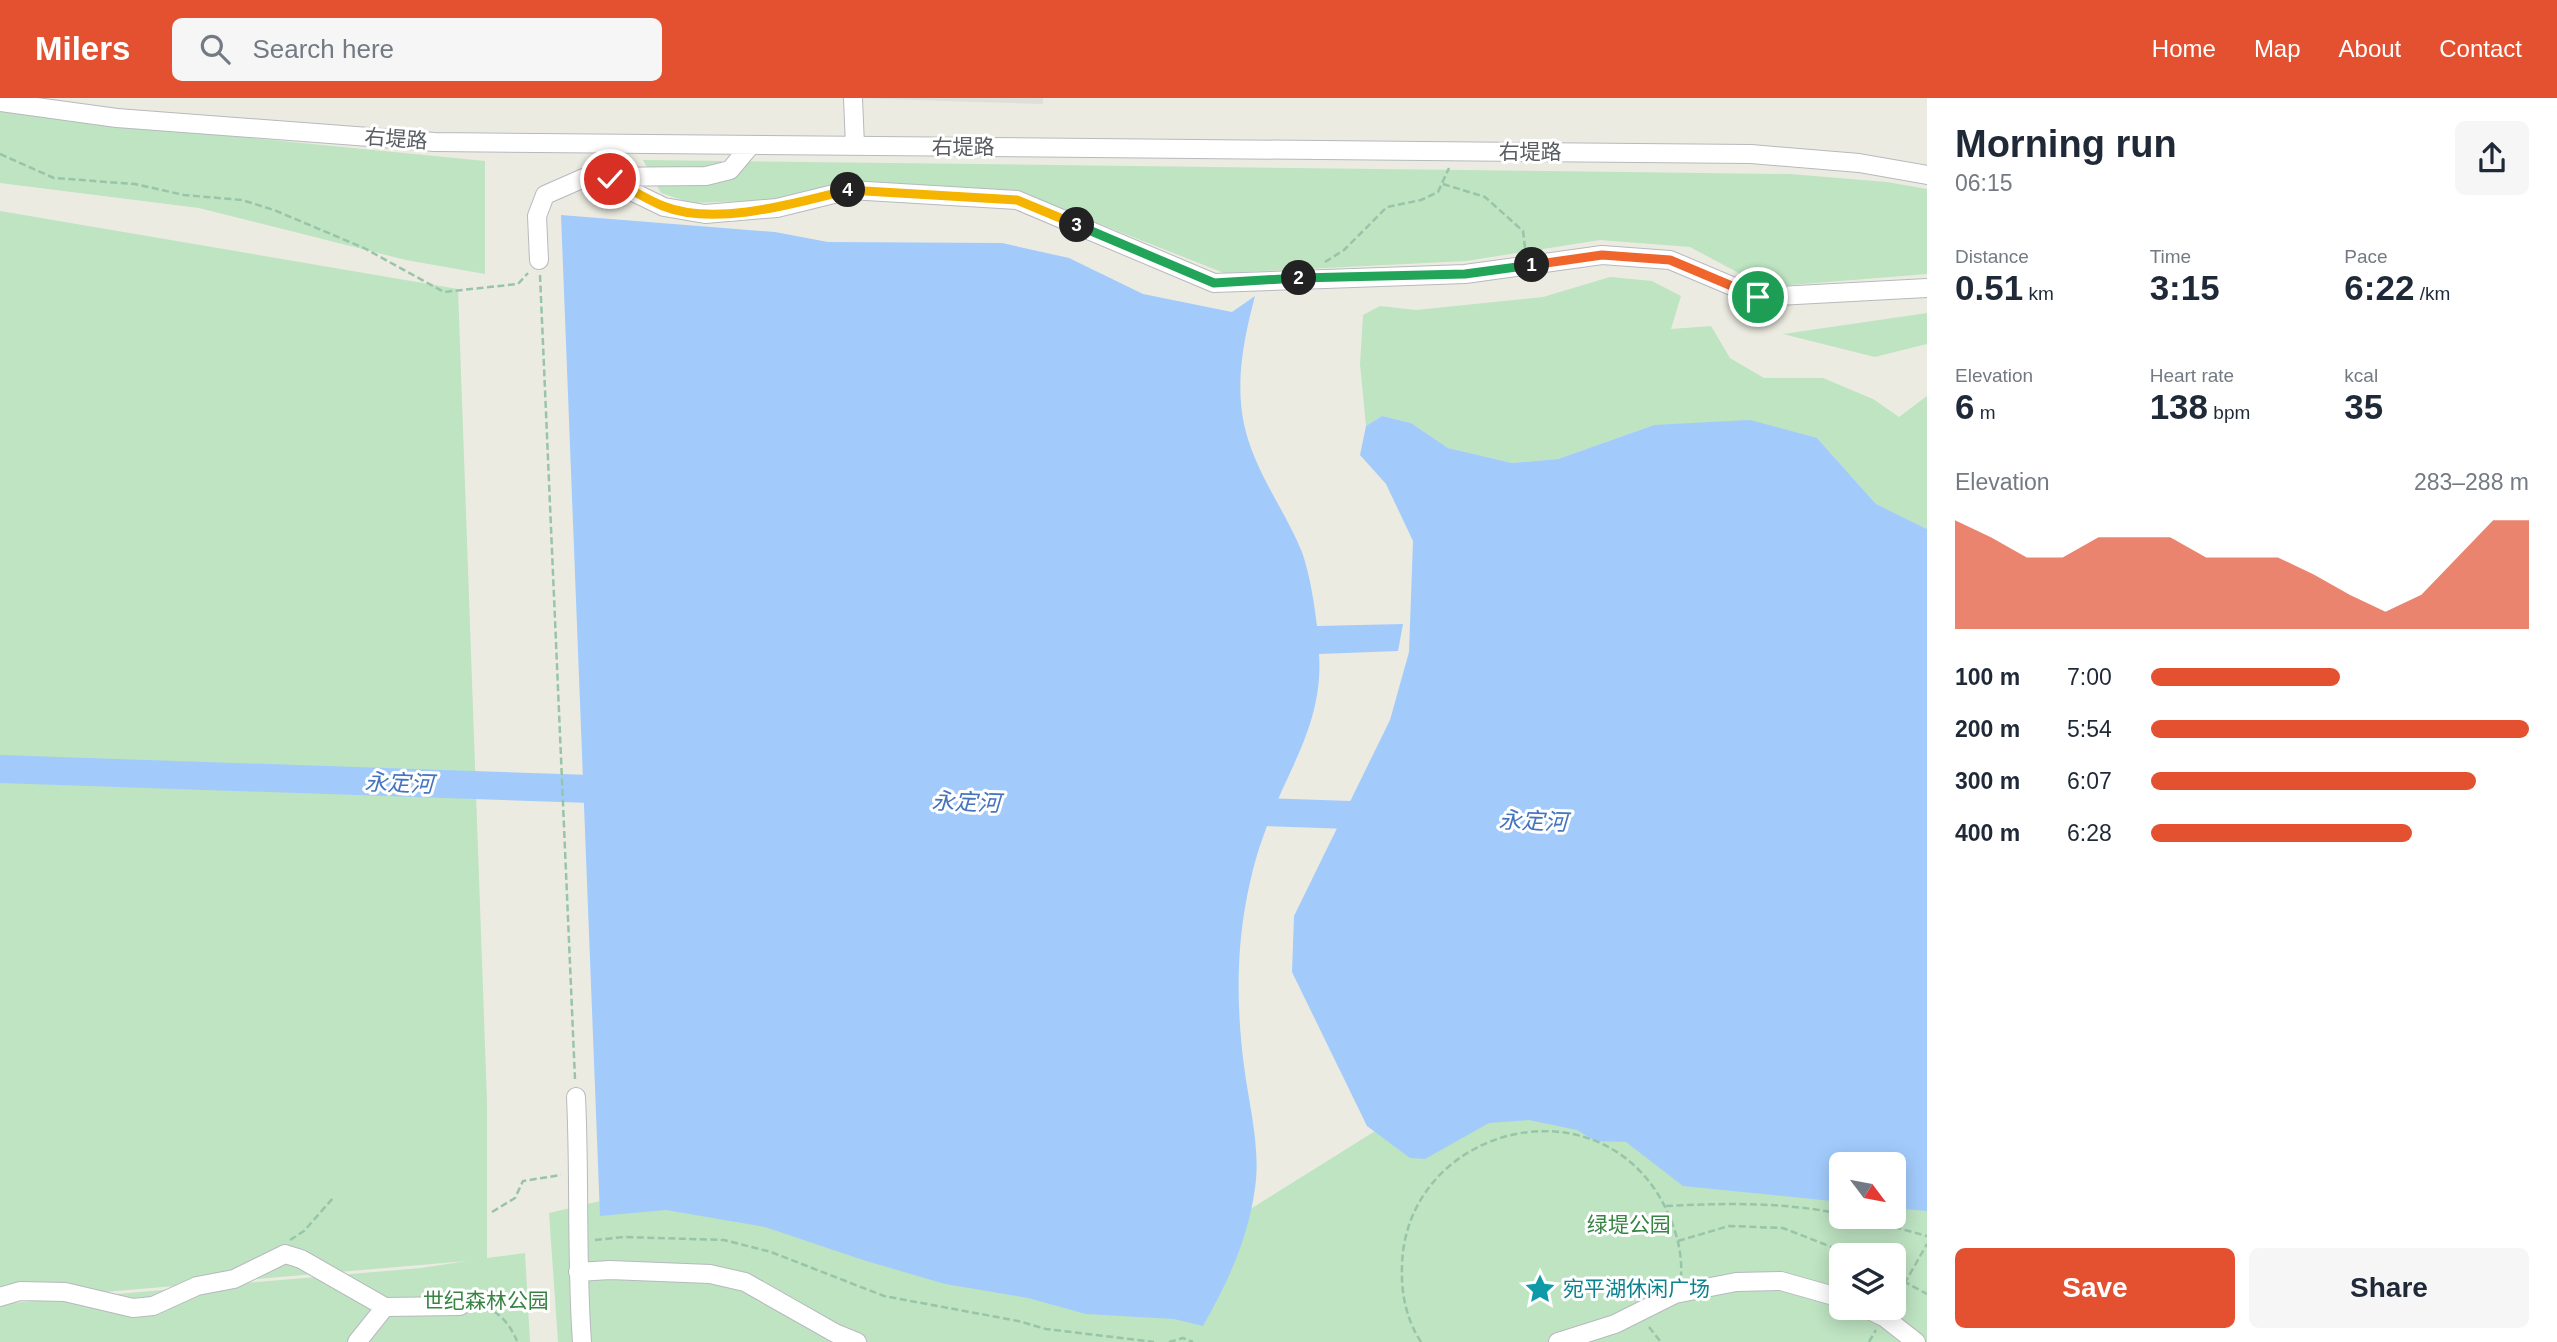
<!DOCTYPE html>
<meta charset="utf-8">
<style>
body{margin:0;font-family:Arial,"Noto Sans SC",sans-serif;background:#f6f6f7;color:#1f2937;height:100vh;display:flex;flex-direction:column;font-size:26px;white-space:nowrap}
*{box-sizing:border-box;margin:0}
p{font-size:23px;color:#747a83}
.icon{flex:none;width:38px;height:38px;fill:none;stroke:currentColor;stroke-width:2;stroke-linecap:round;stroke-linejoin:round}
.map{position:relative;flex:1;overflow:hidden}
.details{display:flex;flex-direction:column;background:#fff;width:630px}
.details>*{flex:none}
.needle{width:46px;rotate:122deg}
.tools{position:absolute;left:1829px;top:1054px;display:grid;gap:14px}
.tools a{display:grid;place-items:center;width:77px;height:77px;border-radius:10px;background:#fff;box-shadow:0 4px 18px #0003;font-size:35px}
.pin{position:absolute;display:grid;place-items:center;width:60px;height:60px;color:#fff;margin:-30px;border:4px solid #fff;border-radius:50%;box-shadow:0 2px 7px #0007}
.km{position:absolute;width:35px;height:35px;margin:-18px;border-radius:50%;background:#222;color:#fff;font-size:19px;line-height:35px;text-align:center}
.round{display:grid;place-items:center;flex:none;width:74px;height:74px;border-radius:10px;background:#f6f6f7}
.summary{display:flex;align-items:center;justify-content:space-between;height:119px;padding:0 28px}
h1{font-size:38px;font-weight:800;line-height:52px}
.stats{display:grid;grid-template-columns:repeat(3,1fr);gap:10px;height:119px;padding:7px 28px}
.stats div{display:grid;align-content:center}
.stats b{font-size:35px;font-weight:800}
.stats small{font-size:19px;font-weight:400}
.stats p{font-size:19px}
.chart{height:196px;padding:14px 28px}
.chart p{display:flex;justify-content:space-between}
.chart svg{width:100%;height:126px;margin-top:7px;fill:#e35131;opacity:.7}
.action{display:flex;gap:14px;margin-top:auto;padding:14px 28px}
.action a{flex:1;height:80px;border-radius:10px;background:#e35131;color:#fff;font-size:28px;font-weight:800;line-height:80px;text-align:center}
.action a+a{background:#f6f6f7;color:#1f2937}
ul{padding:0 28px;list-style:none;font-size:23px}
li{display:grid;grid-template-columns:112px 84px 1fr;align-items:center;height:52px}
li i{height:18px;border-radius:9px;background:#e35131}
header{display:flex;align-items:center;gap:42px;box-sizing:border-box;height:98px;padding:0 35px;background:#e35131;color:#fff}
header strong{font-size:33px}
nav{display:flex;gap:38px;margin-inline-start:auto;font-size:24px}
.search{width:490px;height:63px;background:#f6f6f7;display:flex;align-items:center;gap:18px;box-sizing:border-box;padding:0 24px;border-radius:10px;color:#747a83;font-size:26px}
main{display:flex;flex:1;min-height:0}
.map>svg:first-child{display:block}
</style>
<header>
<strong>Milers</strong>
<div class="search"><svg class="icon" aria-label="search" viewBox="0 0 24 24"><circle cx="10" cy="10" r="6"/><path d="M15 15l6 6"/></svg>Search here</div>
<nav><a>Home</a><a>Map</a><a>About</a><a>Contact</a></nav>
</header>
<main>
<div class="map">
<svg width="1927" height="1244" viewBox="0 0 1927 1244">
<rect width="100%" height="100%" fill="#ecebe1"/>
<path fill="#e0ded9" d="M697,0h346v6l-190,-6z"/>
<path fill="#bee4c2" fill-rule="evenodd" d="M0,10l119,17 366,36v113l-79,-14 -207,-52 -199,-25z
M643,62l1147,14 97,8 40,7v85l-162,13 -75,-40 -90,-7 -134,21 -242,12 -205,-81 -328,11 -30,-10z
M0,113l458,78 29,813v156l38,-5 5,89h-530v-38l421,-36 46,-7 -467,40z
M1610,179l42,4 29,15 -10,33 40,-3 19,32 34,20h59l50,21 26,18 28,-21v133l-51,-25 -59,-66 -163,-13 -96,34 -46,4 -64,-15 -37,-25 -29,-7 -16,10 -6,-62 3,-49 17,-9 36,4 127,-13z
M1927,215v31l-52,13 -92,-23z
M1654,1009l273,60v175h-1369l-9,-129 201,-47 403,104 251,-157zM1841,1066h53v52h-53zM1841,1157h53v52h-53z"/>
<path fill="#a2cbfc" d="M561,117l214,17 53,10 174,1 67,15 74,36 89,18 23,-16c-11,42 -20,85 -11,128 10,47 40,84 58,128 8,23 12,50 15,74l86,-2 -5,27 -79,3c5,73 -36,121 -57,186 -7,19 -12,41 -16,62 -10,54 -9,110 -2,164 5,39 17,83 11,122 -7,51 -27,94 -52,138l-29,-7 -88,-5 -58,-16 -83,-14 -82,-24 -98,-33 -99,-17 -66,6z
M1382,318l29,7 37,25 64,15 46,-4 96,-34 96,-5 67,18 59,66 51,25v682l-33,-3v-44h-53v38l-158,-16 -57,-44 -31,-1 -18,-11 -48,-10 -40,3 -64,36 -15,-1 -43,-32 -75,-154 2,-56 96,-196 19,-68 4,-111 -27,-57 -26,-29 6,-29z"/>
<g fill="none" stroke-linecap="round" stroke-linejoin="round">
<path stroke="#a2cbfc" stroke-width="28" d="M0,671l621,21
M1235,713l145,5"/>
<g stroke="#b7b9be" stroke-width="20">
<path id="minor" d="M853,0l2,48
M0,4l117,16 318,24 1316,12 108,9 68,12
M602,79l62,30 41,7 72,-6 73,-18 167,10 197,83 251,-9 137,-19 68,5 88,37 169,-9
M539,162l-2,-44 8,-21 41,-18 120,-1 24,-6 21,-25
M576,999c4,82 0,163 6,245
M578,1174l32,-2 100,4 35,8 90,51 22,9
M0,1199l20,-6 45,1 68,16 20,-2 44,-20 37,-7 51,-25 16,5 84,48 75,-1
M1863,1209l21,10 32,25
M357,1244l28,-35
M1558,1244l57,-18 60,-30 61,-12 45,-1 60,17"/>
</g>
<path stroke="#98c4a9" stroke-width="2.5" stroke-dasharray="7 3.5" stroke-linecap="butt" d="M0,56l54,24 81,6 49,11 58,5 32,10 90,38 80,44 74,-8 10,-11
M1443,86l42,13 38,34 2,17
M1325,164l19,-12 43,-43 34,-7 17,-8 11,-24
M540,177l35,804
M1666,1108c58,-3 118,-4 175,8
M492,1114l23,-14 8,-17 38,-6
M1854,1118l73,20
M290,1142l14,-9 29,-33
M595,1142l29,-3 100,3 47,12 113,44 134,25 28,8 108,13
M1678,1143l51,-15 54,2 69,27
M1894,1178l33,18
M1894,1204l33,-58
M474,1208c22,1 35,16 43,35
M1649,1229l12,15
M1169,1244l14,-4 10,4
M1421,1244c-15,-23 -20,-49 -19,-76 3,-132 180,-186 254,-75 16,25 27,56 25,85
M1869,1244l7,-12"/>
<use href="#minor" stroke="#fff" stroke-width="18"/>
</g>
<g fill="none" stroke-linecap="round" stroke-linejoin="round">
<g stroke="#fff" stroke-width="14">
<path id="split-1" d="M1532,167l70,-10 68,5 88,37"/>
</g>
<g stroke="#fff" stroke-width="14">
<path id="split-2" d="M1299,180l166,-4 67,-9"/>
</g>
<g stroke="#fff" stroke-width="14">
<path id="split-3" d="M1077,127l137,58 85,-5"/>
</g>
<g stroke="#fff" stroke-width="14">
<path id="split-4" d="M848,92l169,10 60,25"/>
</g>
<g stroke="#fff" stroke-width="14">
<path id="split-5" d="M610,81c18,8 35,20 53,27 52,21 133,-3 185,-16"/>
</g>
<use href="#split-1" stroke="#f0652b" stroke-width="9"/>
<use href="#split-2" stroke="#22a559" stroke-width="9"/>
<use href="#split-3" stroke="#22a559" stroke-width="9"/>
<use href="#split-4" stroke="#f5b400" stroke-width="9"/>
<use href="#split-5" stroke="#f5b400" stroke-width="9"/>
</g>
<defs>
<g id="sight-bare" transform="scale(2.415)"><path d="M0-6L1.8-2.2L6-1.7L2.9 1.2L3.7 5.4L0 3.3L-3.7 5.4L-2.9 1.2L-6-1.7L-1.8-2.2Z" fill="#0f9aa8" stroke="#fff" stroke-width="2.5" paint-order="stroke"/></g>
</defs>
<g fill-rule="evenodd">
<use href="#sight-bare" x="1540" y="1191"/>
</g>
<g text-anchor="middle" stroke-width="6" stroke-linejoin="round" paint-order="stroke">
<g font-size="21" fill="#5a5d62" stroke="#fff">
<text transform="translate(396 41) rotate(4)" y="7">右堤路</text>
<text x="963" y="56">右堤路</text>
<text x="1530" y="61">右堤路</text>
</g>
<g font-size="21" fill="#378443" stroke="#fff">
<text x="1629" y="1134">绿堤公园</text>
<text x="486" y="1210">世纪森林公园</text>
</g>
<g font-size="21" fill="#0d838f" stroke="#fff" text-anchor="start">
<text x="1563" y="1198">宛平湖休闲广场</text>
</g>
<g font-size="23" font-style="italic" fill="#4574be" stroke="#fff">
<text transform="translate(399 685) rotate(2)" y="8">永定河</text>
<text transform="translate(966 704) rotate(2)" y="8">永定河</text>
<text transform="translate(1533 723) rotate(2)" y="8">永定河</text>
</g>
</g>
</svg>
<div class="tools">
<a><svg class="needle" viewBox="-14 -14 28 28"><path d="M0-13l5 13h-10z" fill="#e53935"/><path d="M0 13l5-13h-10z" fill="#747a83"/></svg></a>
<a><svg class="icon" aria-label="layers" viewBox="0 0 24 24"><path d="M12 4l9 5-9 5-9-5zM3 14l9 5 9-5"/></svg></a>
</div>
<div class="pin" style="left:1758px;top:199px;background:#1e9e55"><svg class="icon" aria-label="arrive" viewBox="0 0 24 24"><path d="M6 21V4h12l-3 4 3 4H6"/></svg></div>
<div class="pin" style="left:610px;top:81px;background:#d93025"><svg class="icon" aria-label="check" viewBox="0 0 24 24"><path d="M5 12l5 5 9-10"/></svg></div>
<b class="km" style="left:1532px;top:167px">1</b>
<b class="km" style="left:1299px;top:180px">2</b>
<b class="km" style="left:1077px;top:127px">3</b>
<b class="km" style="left:848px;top:92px">4</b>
</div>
<section class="details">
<div class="summary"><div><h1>Morning run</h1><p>06:15</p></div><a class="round"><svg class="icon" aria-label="share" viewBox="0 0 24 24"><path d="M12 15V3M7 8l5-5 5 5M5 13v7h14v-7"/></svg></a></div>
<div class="stats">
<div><p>Distance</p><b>0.51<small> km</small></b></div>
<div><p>Time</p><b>3:15</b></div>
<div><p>Pace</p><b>6:22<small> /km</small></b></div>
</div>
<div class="stats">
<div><p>Elevation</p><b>6<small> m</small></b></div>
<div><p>Heart rate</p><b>138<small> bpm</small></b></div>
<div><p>kcal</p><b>35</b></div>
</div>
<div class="chart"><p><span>Elevation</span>283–288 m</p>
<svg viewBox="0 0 160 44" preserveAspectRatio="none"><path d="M0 44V6L10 12L20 19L30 19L40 12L50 12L60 12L70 19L80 19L90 19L100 25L110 32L120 38L130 32L140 19L150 6L160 6V44z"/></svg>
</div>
<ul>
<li><b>100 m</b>7:00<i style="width:50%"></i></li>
<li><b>200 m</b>5:54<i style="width:100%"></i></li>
<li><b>300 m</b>6:07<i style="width:86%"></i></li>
<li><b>400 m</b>6:28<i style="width:69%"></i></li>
</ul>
<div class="action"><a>Save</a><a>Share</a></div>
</section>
</main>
